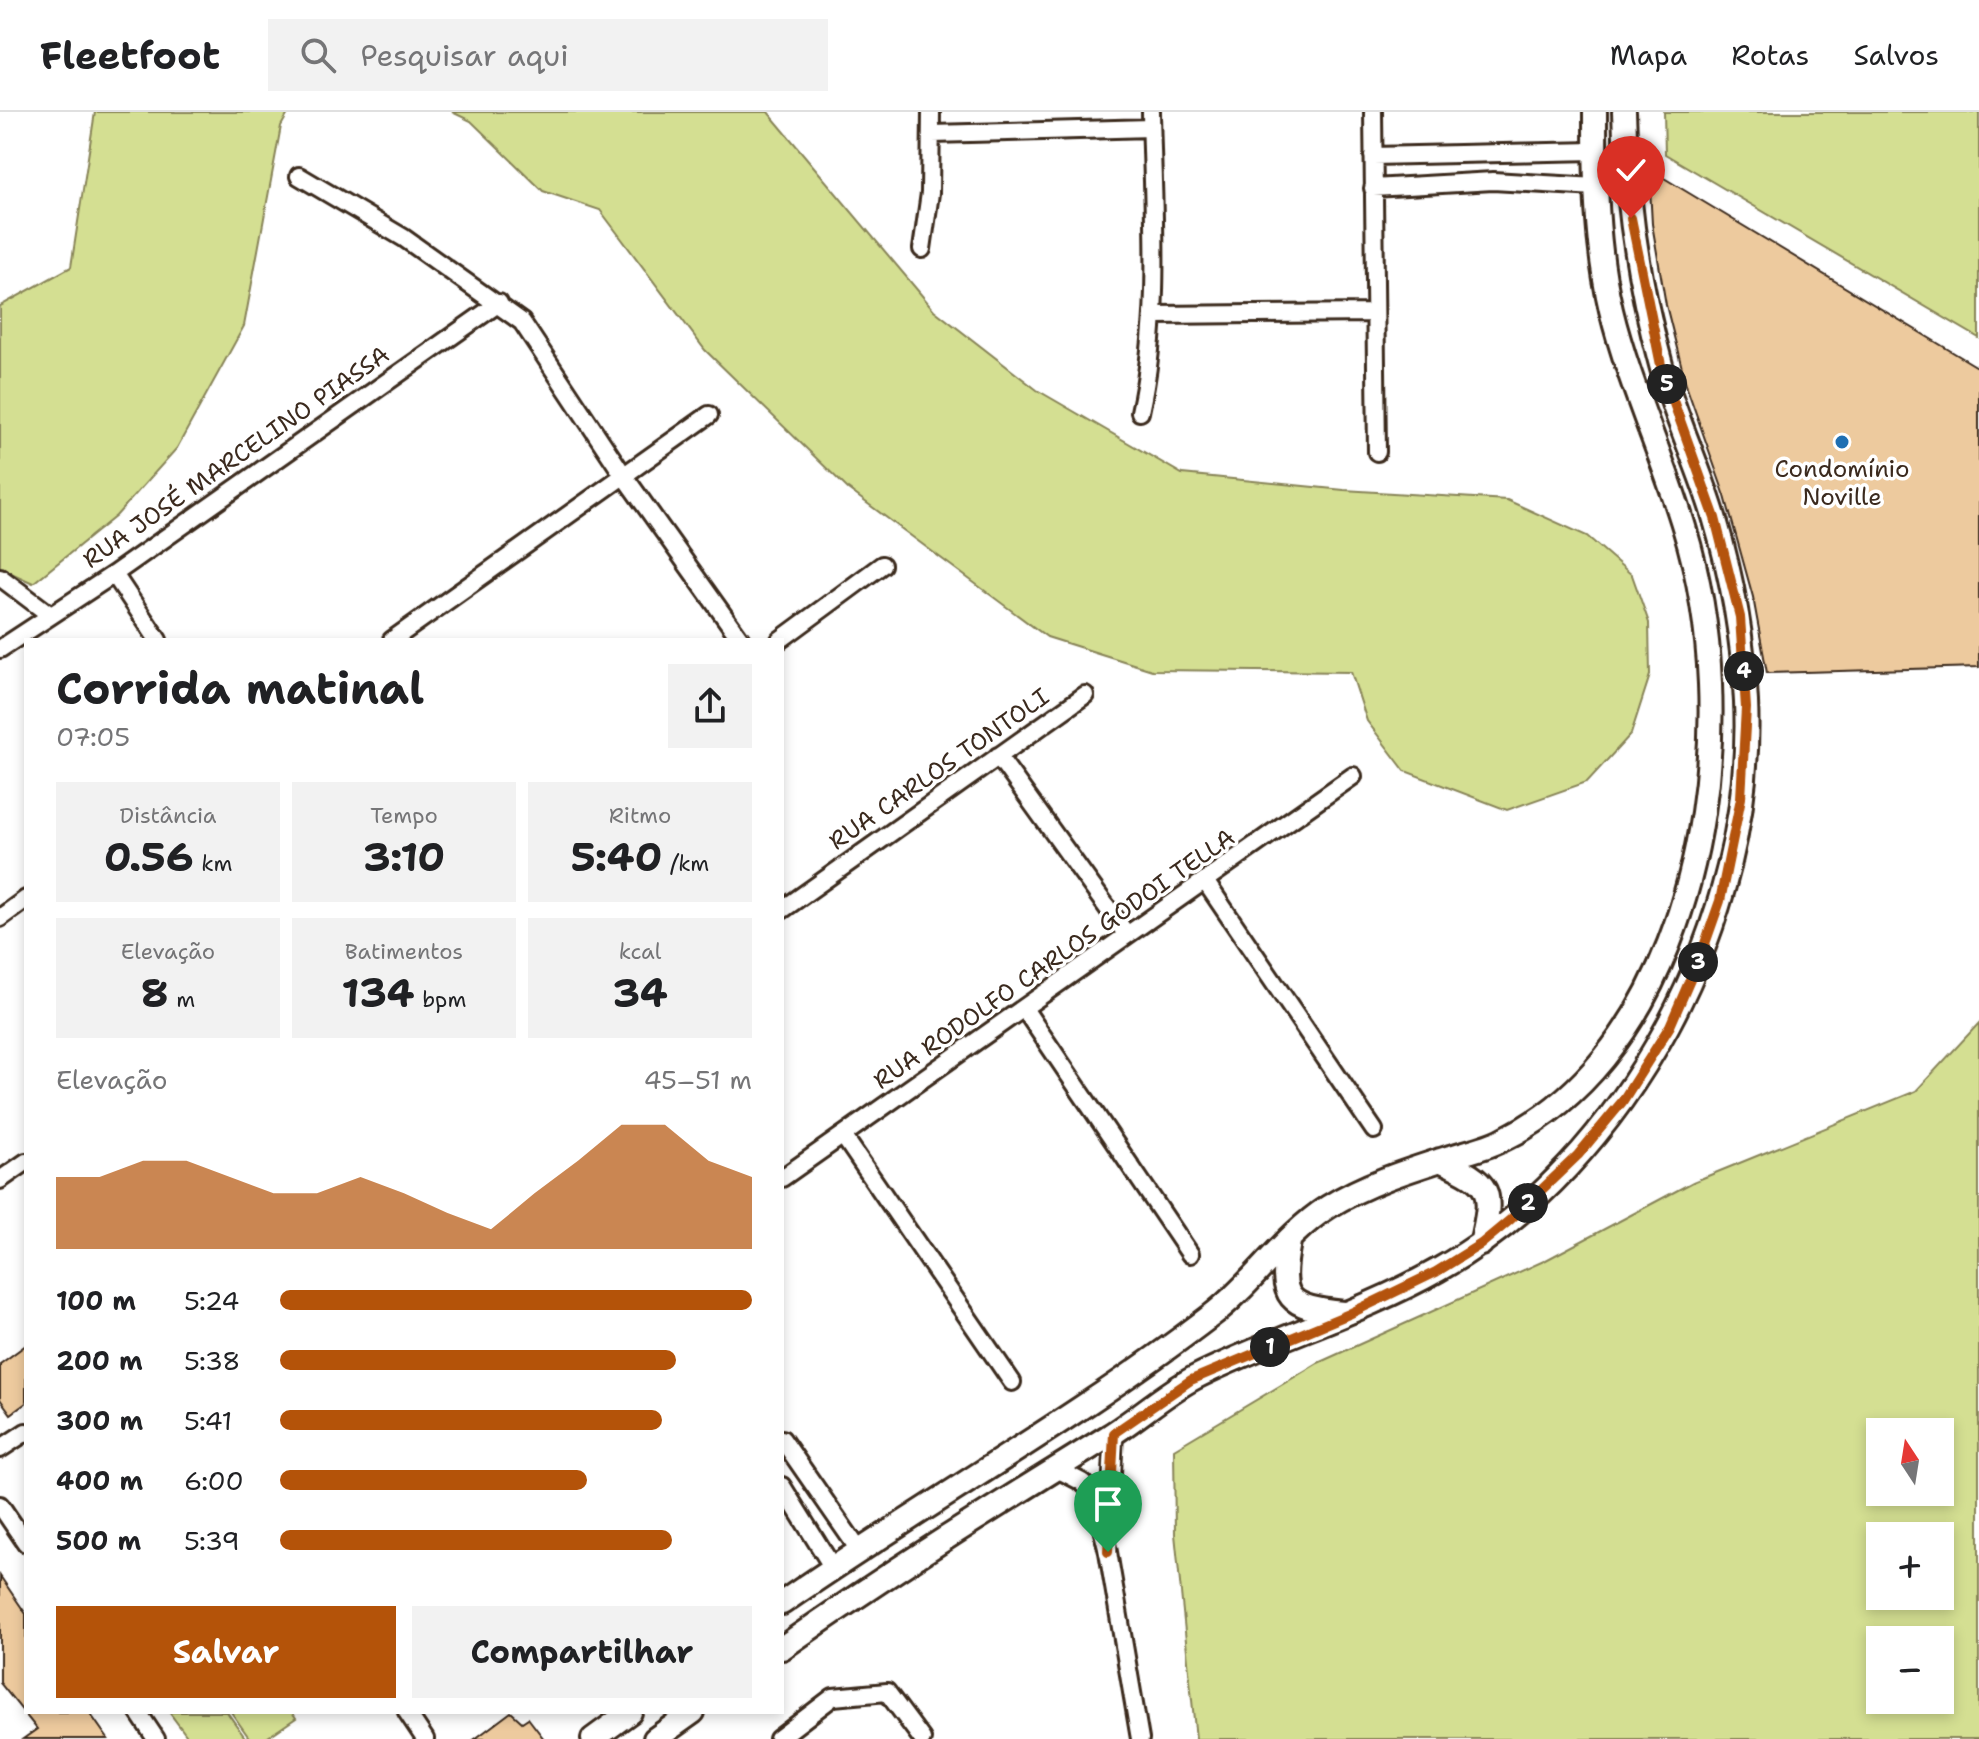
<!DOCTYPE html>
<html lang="pt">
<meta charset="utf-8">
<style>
body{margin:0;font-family:"Shantell Sans",sans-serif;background:#f2f2f2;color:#202124;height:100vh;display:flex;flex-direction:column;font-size:30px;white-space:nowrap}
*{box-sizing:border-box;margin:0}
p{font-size:26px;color:#757577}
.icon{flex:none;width:44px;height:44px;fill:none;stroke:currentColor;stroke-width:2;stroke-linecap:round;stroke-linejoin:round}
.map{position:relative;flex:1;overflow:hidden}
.drawer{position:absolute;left:24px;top:526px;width:760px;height:1076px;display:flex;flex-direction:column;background:#fff;border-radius:0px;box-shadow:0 4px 12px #0003}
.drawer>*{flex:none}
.needle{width:52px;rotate:348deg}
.fabs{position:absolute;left:1866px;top:1306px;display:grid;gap:16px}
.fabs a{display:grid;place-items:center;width:88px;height:88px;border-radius:0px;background:#fff;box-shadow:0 4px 12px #0003;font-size:40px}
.pin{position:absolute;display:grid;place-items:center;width:68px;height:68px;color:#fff;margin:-82px -34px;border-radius:50% 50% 50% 0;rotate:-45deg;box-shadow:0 0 8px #0007}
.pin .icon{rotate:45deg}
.km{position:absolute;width:40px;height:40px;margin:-20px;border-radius:50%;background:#222;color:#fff;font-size:22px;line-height:40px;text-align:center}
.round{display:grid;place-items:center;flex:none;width:84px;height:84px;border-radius:0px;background:#f2f2f2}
.summary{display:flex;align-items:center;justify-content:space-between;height:136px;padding:0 32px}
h1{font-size:44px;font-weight:700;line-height:60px}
.metrics{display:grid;grid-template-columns:repeat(3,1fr);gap:12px;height:136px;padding:8px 32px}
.metrics div{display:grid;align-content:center;border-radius:0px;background:#f2f2f2;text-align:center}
.metrics b{font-size:40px;font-weight:700}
.metrics small{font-size:22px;font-weight:400}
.metrics p{font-size:22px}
.chart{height:224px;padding:16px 32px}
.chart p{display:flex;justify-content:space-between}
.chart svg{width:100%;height:144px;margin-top:8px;fill:#b45309;opacity:.7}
.action{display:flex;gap:16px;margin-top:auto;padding:16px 32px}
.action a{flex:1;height:92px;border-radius:0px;background:#b45309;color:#fff;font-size:32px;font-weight:700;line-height:92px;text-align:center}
.action a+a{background:#f2f2f2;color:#202124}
ul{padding:0 32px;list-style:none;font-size:26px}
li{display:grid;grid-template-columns:128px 96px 1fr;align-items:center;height:60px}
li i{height:20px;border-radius:10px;background:#b45309}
header{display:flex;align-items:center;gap:48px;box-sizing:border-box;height:112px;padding:0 40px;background:#fff;border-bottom:2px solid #e0e0e0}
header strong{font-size:38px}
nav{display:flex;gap:44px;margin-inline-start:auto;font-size:28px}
.search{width:560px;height:72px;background:#f2f2f2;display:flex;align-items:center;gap:20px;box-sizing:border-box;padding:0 28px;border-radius:0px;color:#757577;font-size:30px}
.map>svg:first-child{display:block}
</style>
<header>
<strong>Fleetfoot</strong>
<div class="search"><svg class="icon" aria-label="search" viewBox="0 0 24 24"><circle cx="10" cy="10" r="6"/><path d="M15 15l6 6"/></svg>Pesquisar aqui</div>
<nav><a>Mapa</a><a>Rotas</a><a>Salvos</a></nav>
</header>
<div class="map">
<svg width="1979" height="1627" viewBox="0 0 1979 1627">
<rect width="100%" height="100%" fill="#fff"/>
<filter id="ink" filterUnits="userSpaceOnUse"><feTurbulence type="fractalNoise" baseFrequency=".0125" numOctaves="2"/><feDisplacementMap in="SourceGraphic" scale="16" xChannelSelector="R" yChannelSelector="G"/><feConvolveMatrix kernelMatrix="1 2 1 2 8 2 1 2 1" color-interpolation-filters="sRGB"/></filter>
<g filter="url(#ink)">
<path fill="#d4df92" stroke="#888458" stroke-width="2" fill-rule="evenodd" d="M95,0h194l-8,14 -37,200 -67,122 -61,68 -83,67 -33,-15v-262l71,-39z
M452,0h316l166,198 103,80 145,84 162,16 163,10 80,36 45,39 17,48 1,52 -19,59 -44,48 -80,28 -102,-39 -38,-50 -16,-49 -199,-2 -105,-33 -199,-148 -143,-139 -105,-140 -57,-19 -72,-70z
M1664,0h315v226l-314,-184z
M1979,911v716h-783l-21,-205 -1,-85 144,-86 228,-103 147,-78 223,-91zM1880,1320h60v60h-60zM1940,1424v60h-60v-60zM1940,1528v60h-60v-60z
M169,1600h58l19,27h-57z
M231,1600h61l4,6 -31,21h-15z"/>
<path fill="#edca9e" stroke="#3b2a1e" stroke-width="2" d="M1649,57l330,199v299l-212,6 -14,-76 -28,-101 -38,-108 -21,-83 -14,-81z
M26,1233v58l-15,11 -11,-15v-35z
M0,1464l26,38v98h63l19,27h-85l14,-10 -37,-46z
M511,1600l11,10 6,-4 16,21h-69z"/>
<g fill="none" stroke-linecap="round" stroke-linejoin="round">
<g stroke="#3b2a1e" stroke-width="22">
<path id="minor" d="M1373,0l4,340
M932,22l219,-6
M1373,44l222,-5
M299,64l105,62 118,84 102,154 117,164
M1373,76l120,-7 103,6
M922,137l8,-56 1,-81
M1155,203l220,-2
M1140,300c22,-99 13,-199 11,-300
M114,462l44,66
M0,465l49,37
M392,528l317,-225
M780,528l102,-75
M0,537l114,-75 385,-271
M998,644l129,179
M1205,769l169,249
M782,798l303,-215
M0,806l26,-19
M1025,898l165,244
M844,1025l168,245
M782,1066l571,-402
M0,1068l26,-18
M782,1327l77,111
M0,1337l26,-17
M1055,1356l27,14 11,11 15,59 32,187
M782,1374l51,82
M0,1393l26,38
M1109,1422l5,-101
M138,1600l18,27
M407,1600l18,27
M778,1627l55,-42 54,-5 35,47"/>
</g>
<g stroke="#3b2a1e" stroke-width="28">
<path id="secondary" d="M1440,1048c52,24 54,29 41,84
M1289,1130c-11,58 -1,65 55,71
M782,1491c141,-98 293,-183 430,-288 41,-31 72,-80 116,-108 37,-23 78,-36 119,-49 19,-6 40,-10 57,-19 158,-77 213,-293 206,-455 -2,-52 -11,-108 -26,-157 -22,-73 -55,-143 -73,-217 -15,-64 -16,-132 -16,-198
M782,1536c106,-75 217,-144 327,-212 29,-18 55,-42 85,-58 79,-40 166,-64 244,-108 190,-107 318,-351 308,-568 -3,-63 -13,-122 -31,-182 -15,-52 -40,-102 -54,-155 -23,-83 -35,-167 -37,-253
M593,1627l37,-27
M655,1627l38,-27"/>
</g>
<use href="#minor" stroke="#fff" stroke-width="16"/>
<use href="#secondary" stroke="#fff" stroke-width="22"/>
</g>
</g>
<g fill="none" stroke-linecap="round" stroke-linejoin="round" filter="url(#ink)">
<g stroke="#fff" stroke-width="16">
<path id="route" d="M1108,1440l6,-119 77,-53 158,-66 87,-42 45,-28 29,-24 68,-65 44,-53 48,-76 32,-74 18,-51 21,-103 5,-90 -6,-91 -25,-99 -53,-148 -31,-152"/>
</g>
<use href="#route" stroke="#b45309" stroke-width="10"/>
</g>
<circle fill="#1f6fb2" stroke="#fff" stroke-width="3" cx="1842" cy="330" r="8"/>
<g text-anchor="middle" stroke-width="7" stroke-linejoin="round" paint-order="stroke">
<g font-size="24" fill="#3b2a1e" stroke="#fff">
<text transform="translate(236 345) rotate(-35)" y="8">RUA JOSÉ MARCELINO PIASSA</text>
<text transform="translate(939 657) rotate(-35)" y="8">RUA CARLOS TONTOLI</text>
<text transform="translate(1054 847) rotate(-35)" y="8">RUA RODOLFO CARLOS GODOI TELLA</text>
</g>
<g font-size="24" fill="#3b2a1e" stroke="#fff">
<text x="1842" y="365">Condomínio<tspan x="1842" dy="28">Noville</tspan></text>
</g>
</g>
</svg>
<div class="fabs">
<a><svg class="needle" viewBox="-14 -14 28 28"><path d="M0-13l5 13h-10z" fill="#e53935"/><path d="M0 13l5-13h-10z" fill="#757577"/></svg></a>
<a>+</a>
<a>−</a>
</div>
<div class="pin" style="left:1108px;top:1440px;background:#1e9e55"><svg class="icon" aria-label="arrive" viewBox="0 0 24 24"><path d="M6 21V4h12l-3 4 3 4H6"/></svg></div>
<div class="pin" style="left:1631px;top:106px;background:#d93025"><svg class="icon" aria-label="check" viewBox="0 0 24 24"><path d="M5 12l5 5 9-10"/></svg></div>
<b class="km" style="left:1270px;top:1235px">1</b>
<b class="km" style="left:1528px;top:1091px">2</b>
<b class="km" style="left:1698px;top:850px">3</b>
<b class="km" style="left:1744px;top:559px">4</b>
<b class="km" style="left:1667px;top:272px">5</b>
<section class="drawer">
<div class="summary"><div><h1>Corrida matinal</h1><p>07:05</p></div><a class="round"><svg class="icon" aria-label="share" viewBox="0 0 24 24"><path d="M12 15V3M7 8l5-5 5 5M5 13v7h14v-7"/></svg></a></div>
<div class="metrics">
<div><p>Distância</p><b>0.56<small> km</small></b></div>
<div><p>Tempo</p><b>3:10</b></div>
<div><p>Ritmo</p><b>5:40<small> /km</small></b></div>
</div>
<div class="metrics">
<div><p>Elevação</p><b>8<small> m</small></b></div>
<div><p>Batimentos</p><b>134<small> bpm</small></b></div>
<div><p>kcal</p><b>34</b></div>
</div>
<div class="chart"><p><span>Elevação</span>45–51 m</p>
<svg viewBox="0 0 160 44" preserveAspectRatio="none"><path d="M0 44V22L10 22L20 17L30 17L40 22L50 27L60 27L70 22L80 27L90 33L100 38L110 27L120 17L130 6L140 6L150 17L160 22V44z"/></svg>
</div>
<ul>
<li><b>100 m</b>5:24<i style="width:100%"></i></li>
<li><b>200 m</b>5:38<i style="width:84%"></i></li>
<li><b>300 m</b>5:41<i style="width:81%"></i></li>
<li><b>400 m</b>6:00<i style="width:65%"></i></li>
<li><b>500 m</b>5:39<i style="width:83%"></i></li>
</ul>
<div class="action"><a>Salvar</a><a>Compartilhar</a></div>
</section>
</div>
